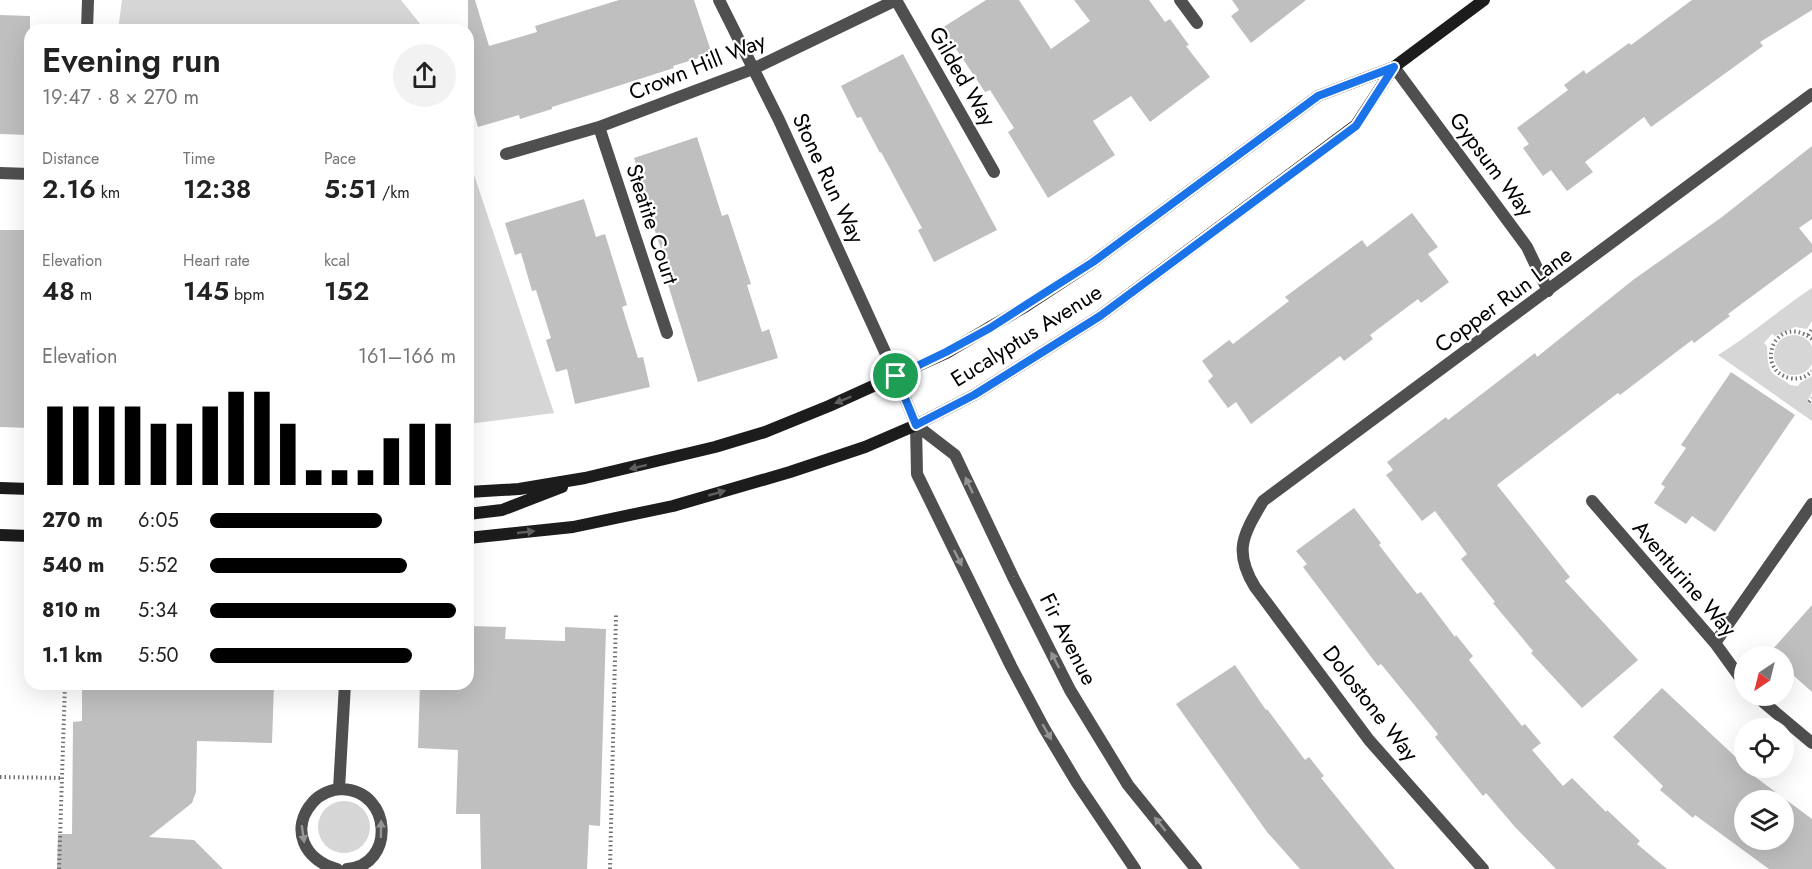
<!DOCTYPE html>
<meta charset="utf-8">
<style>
body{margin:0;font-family:Jost,sans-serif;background:#f2f2f2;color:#222;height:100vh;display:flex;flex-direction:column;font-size:22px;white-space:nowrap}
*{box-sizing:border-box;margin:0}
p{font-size:20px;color:#767676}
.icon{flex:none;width:33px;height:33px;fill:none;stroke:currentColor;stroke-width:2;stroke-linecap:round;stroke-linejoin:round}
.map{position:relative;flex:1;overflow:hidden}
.drawer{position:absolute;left:24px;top:24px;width:450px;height:666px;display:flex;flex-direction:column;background:#fff;border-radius:18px;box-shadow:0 6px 24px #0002}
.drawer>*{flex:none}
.needle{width:39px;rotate:215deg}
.buttons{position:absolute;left:1734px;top:646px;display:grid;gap:12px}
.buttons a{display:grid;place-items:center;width:60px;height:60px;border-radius:50%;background:#fff;box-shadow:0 6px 24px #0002;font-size:30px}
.pin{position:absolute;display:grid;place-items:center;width:51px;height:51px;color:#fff;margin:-26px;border:3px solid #fff;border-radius:50%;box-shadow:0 2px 6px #0007}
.round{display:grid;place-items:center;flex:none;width:63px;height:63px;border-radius:32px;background:#f2f2f2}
.head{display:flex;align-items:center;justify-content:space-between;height:102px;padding:0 18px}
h1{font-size:33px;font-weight:600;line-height:45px}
.figures{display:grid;grid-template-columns:repeat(3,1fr);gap:9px;height:102px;padding:6px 18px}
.figures div{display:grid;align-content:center}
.figures b{font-size:26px;font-weight:600}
.figures small{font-size:16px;font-weight:400}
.figures p{font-size:16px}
.chart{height:168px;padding:12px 18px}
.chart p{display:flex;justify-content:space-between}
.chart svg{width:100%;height:108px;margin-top:6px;stroke:#000;stroke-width:6}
ul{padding:0 18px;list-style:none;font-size:20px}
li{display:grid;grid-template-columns:96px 72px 1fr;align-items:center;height:45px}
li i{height:15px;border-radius:8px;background:#000}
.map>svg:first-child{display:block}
</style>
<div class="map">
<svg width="1812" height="869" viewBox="0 0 1812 869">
<rect width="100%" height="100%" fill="#fff"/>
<path fill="#d6d6d6" d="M122,0h279l24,30h-307z
M468,157l86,256 -86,11z
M1812,288v33l-5,8 -12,-2 -20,9 -3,-2 -8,9 3,3c1,12 -1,25 11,31 4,3 8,4 12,8l8,1 2,-3 12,-7v17l-5,8 5,3v17l-94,-66c33,-20 62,-46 94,-67z
M1774 355a20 20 0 1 1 40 0a20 20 0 1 1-40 0Z
M318 827a26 26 0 1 1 52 0a26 26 0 1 1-52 0Z"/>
<path fill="#bfbfbf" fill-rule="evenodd" d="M468,0h7l14,46 48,-14 -2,-6 84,-26h75l18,54 -39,12 1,2 -122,39v2l-32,10 -1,-4 -41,12 -10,-35z
M986,0h33l32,49 39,-28 -16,-21h75l16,22 5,-3 19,26 -3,1 24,31 -60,45 -19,-26 -38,25 22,34 -67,43 -40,-66 6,-4 -24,-38 -5,2 -43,-64z
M1232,0h74l-55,43 -20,-27 8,-6z
M1692,0h120v10l-52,32 3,4 -112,81 -7,-10 -59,45 8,10 -26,19 -16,-21 -8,6 -20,-28 6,-4 -12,-16 51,-38 -4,-5 20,-15 2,4 43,-31 2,2z
M0,15l30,1v119l-30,-1z
M903,54l94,176 -63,32 -16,-32 4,-2 -41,-76 -1,1 -19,-36 -4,1 -16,-32z
M697,137l25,79 6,-2 23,70 -4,1 15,47 7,-3 9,29 -80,24 -32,-104 4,-2 -21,-63 2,-1 -17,-54z
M1812,146v73l-13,9 13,16v8l-84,62 2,2 -36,27 -2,-3 -72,55 -2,-2 -121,92 73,92 -5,4 73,79 -56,48 -51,-55 2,-2 -40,-48 2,-1 -34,-43 6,-5 -32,-43 -13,10 -36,-46 7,-5 -6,-8 59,-45 2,3 87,-67 2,4 96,-77 89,-63z
M584,199l12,38 9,-3 22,71 -5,2 16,51 5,-1 7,30 -75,17 -8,-35 -11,3 -10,-32 5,-2 -15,-48 -4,1 -11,-38 -6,2 -10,-32z
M1412,213l26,34 -10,7 21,28 -28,21 -3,-4 -48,36 3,4 -29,22 -4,-5 -89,68 -15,-22 -8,6 -20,-27 5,-5 -11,-15 27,-21 4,4 56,-43 -4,-4 77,-57 5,7z
M0,230h30v198l-30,-1z
M1731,372l64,43 -80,117 -23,-16 -6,8 -32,-21 11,-16 -4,-3 25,-36 -5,-3z
M1354,508l27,35 -2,2 38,49 4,-2 34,45 1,-2 17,21 -4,4 53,66 3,-2 16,19 -9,7 31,36 9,-8 34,34 1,-2 33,31 -3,3 30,25h-111l-41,-42 -29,-34 -3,3 -48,-59 3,-3 -57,-70 -3,2 -75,-99 4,-3 -11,-13z
M1812,605v87l-28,-25v-10h-11l4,-4 -4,-4z
M468,626l38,1 -1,12 60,2v-14l41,2 -6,197 -11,-1 -2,44h-106l-1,-55h-24l2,-64 -40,-2 2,-64h48z
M1235,665l31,45 1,-1 38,51 4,-3 15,19 -3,2 74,91h-95l-33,-37 -91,-128z
M82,684h192l-2,59 -75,-2 -1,51 -4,11 -43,34 45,3 29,29h-166l1,-35h14l1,-112 9,-1z
M1662,688l79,74 -2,3 73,54v50h-43l-74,-54 -2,3 -33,-28 3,-4 -50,-49zM1744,801h40v39h-40z"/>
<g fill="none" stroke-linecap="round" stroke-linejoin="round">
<path stroke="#717171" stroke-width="4" stroke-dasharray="1.5 3" stroke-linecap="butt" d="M1808,335l4,-6
M1812,339c-37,-28 -59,31 -22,39 9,2 16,-1 22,-7
M1809,402l3,-4
M0,777l62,1
M59,869l6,-185
M610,869l6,-254"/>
<path stroke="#4f4f4f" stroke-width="12" d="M339,789l6,-105
M337,869c-32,-8 -48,-40 -24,-67 7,-8 19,-13 29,-13 51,2 53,77 5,80"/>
<path stroke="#4f4f4f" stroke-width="12" d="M719,0l60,120 117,256 20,49 1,49 94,192 33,62 33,55 58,86
M896,0l98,172
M1180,0l17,23
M87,30l1,-30
M1394,67l133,180 21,44
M599,127l68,206
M506,154l93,-27 154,-58 143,-69
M0,173l30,1
M916,425l39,30 58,122 57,113 58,95 68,84
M1592,501l123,142 29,40
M1715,643l97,-139
M1756,696l56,47
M1483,869l-114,-129 -114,-153c-22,-36 -12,-52 8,-86l549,-407"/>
<path stroke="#1c1c1c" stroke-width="12" d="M0,488l30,1
M468,492l51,-3 66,-11 130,-31 50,-15 64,-26 117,-53 80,-47 67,-44 225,-166 76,-29 90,-67
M468,514l34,-4 60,-23
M0,535l30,1
M468,538l105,-11 100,-21 117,-34 75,-25 51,-22 58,-30 126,-79 256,-191 38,-58"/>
</g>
<defs><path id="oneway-solid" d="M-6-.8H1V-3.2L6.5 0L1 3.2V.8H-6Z" transform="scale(1.5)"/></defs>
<g fill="#606060">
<use href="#oneway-solid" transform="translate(843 400) rotate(157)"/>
<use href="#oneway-solid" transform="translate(638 467) rotate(167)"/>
<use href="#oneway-solid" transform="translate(717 493) rotate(-16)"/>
<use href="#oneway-solid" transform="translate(526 532) rotate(-6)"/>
</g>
<g fill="#959595">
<use href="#oneway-solid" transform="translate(969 485) rotate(-115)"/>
<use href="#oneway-solid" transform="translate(958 558) rotate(63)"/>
<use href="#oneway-solid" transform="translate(1055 660) rotate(-117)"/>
<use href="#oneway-solid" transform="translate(1047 732) rotate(60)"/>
<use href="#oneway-solid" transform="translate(1160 824) rotate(-129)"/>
<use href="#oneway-solid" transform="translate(381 829) rotate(-89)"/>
<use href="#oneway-solid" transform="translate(303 834) rotate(82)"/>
</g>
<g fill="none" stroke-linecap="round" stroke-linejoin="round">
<g stroke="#fff" stroke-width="12">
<path id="route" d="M1394,67l-38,59 -256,190 -126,79 -58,30 -20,-49 50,-24 44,-24 103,-66 225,-166z"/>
</g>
<use href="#route" stroke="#1a73e8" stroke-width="8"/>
</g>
<g text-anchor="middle" stroke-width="4.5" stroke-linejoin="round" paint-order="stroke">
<g font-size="22" fill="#000" stroke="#fff">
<text transform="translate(697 66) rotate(-22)" y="8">Crown Hill Way</text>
<text transform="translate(963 76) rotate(60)" y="8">Gilded Way</text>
<text transform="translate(1492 164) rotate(53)" y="8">Gypsum Way</text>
<text transform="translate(829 178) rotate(65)" y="8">Stone Run Way</text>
<text transform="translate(653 224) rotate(72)" y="8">Steatite Court</text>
<text transform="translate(1503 299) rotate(-36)" y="8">Copper Run Lane</text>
<text transform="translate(1026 335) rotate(-32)" y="8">Eucalyptus Avenue</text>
<text transform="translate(1685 578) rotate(49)" y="8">Aventurine Way</text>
<text transform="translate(1069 639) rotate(63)" y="8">Fir Avenue</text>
<text transform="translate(1371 703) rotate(52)" y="8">Dolostone Way</text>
</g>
</g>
</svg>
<div class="buttons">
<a><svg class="needle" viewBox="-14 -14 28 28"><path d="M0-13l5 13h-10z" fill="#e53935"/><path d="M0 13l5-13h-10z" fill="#767676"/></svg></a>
<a><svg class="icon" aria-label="locate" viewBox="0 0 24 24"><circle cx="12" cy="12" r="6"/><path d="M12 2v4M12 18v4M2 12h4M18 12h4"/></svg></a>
<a><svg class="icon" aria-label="layers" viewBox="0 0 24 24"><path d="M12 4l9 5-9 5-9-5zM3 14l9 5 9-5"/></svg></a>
</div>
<div class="pin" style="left:896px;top:376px;background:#1e9e55"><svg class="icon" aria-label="arrive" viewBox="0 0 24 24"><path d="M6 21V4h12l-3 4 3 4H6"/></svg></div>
<section class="drawer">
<div class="head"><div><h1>Evening run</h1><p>19:47 · 8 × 270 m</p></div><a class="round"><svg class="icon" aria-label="share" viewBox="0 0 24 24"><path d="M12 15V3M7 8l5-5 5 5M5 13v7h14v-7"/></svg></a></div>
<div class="figures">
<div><p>Distance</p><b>2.16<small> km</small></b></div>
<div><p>Time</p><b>12:38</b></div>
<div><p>Pace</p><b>5:51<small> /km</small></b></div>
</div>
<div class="figures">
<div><p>Elevation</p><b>48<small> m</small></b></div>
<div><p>Heart rate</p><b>145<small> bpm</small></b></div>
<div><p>kcal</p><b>152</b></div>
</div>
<div class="chart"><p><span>Elevation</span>161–166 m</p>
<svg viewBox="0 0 160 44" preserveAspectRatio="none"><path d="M5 44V12M15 44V12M25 44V12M35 44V12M45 44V19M55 44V19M65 44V12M75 44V6M85 44V6M95 44V19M105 44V38M115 44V38M125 44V38M135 44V25M145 44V19M155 44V19"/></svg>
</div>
<ul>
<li><b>270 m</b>6:05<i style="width:70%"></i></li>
<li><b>540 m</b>5:52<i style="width:80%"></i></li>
<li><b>810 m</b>5:34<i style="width:100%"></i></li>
<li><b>1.1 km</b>5:50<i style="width:82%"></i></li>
</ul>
</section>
</div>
